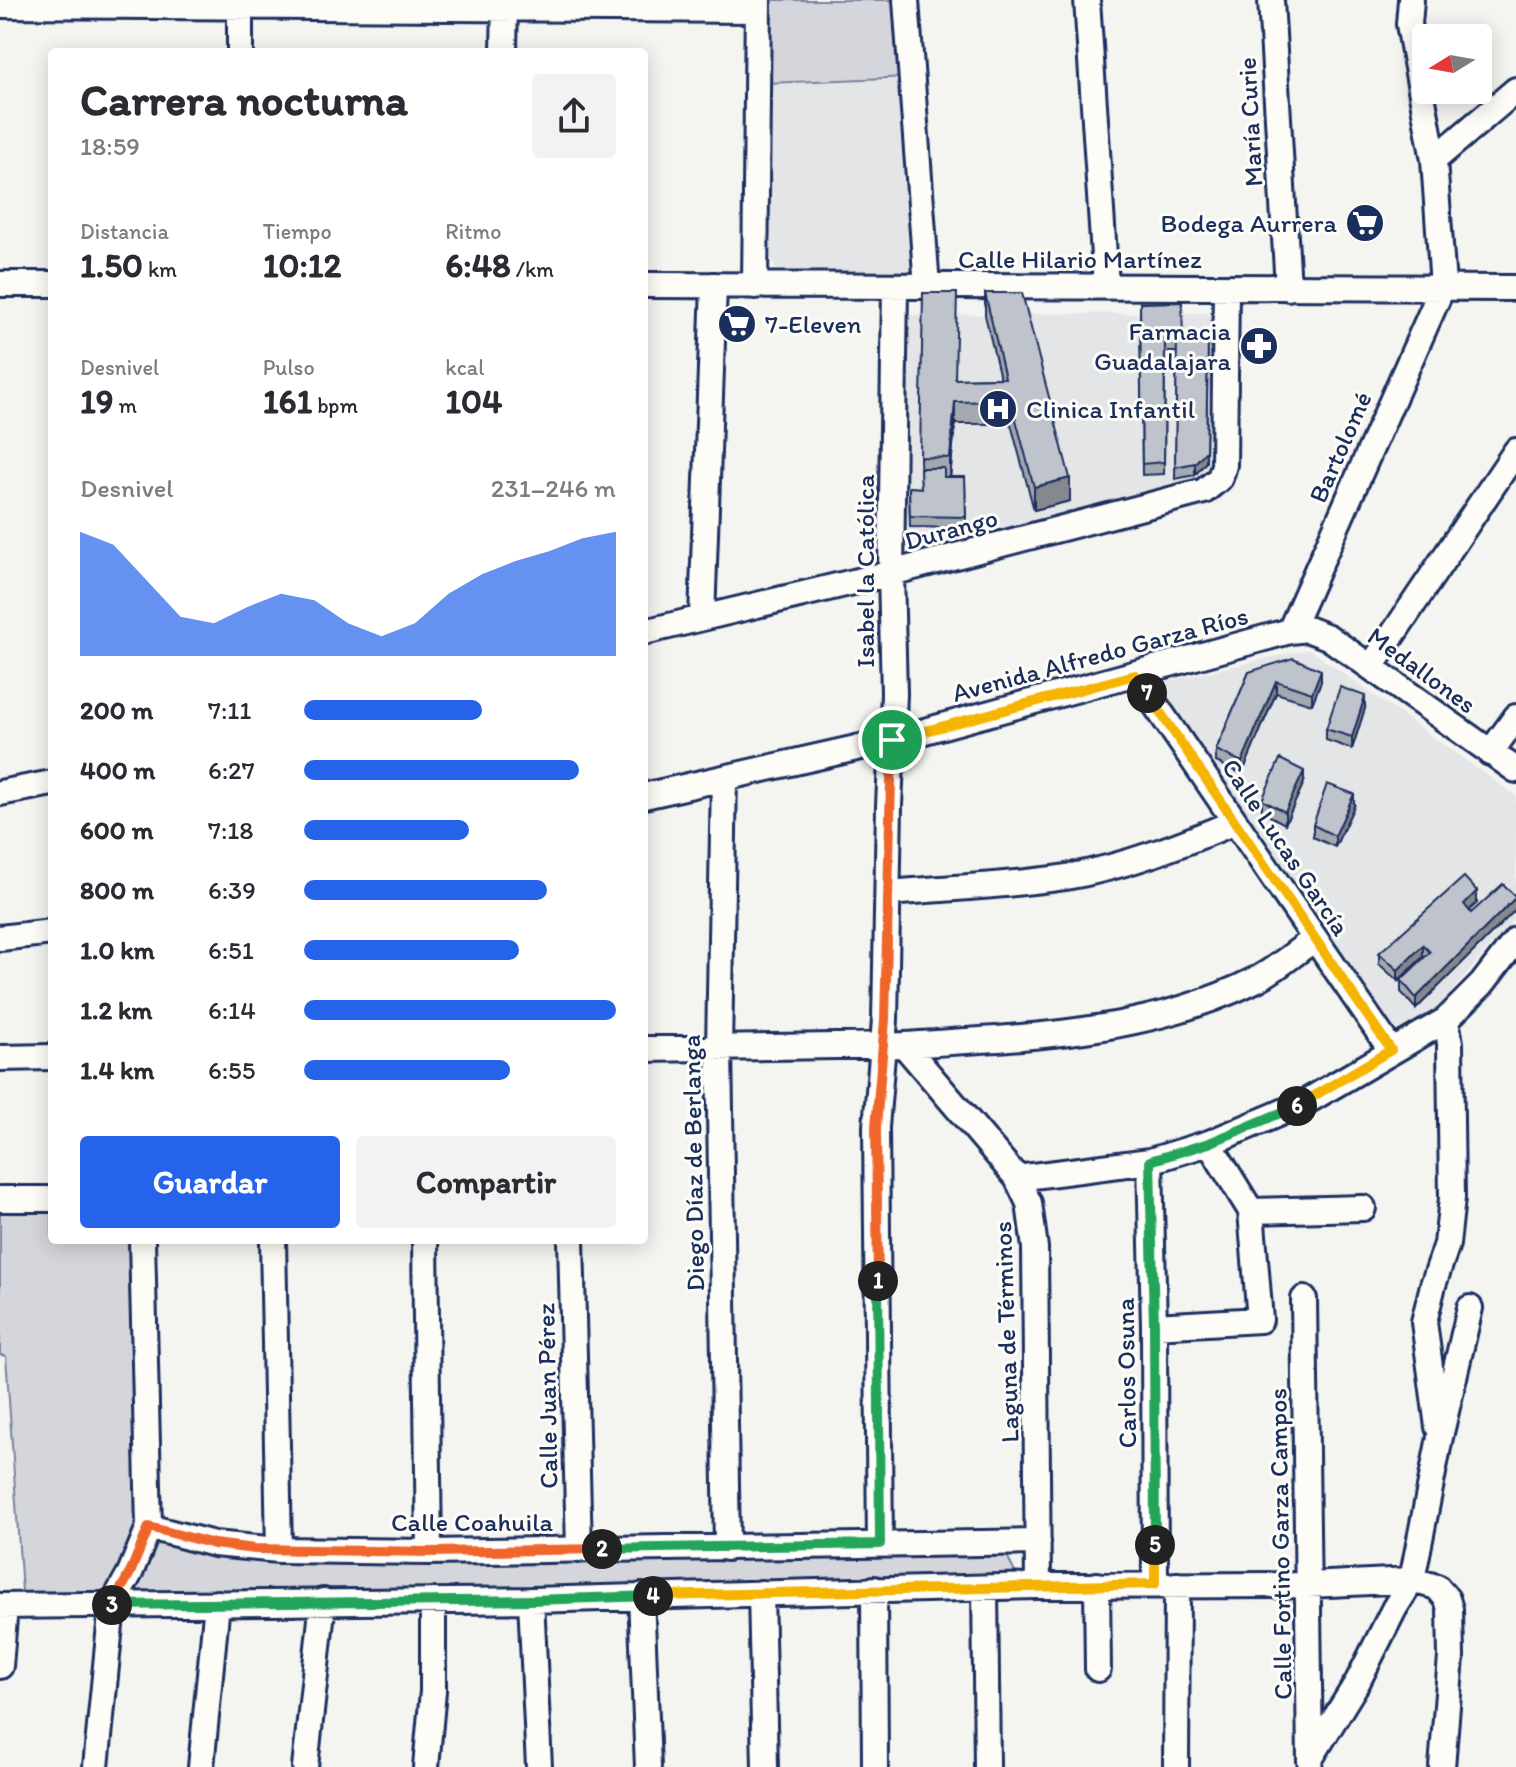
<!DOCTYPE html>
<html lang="es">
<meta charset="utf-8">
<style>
body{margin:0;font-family:Itim,sans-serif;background:#f2f2f3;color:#2b2b33;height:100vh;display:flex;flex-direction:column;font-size:30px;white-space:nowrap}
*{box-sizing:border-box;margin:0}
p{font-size:26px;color:#7c7c81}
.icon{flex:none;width:44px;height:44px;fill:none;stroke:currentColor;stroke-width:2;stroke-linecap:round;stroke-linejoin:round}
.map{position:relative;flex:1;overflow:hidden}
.side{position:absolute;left:48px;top:48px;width:600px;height:1196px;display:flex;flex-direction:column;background:#fff;border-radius:8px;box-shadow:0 4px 20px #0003}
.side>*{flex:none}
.needle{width:52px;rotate:259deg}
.fabs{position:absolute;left:1412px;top:24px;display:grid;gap:16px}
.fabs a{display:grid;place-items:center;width:80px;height:80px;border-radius:8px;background:#fff;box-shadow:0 4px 20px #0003;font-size:40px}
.pin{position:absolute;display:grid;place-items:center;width:68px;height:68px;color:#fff;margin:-34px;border:4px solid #fff;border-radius:50%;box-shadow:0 2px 8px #0007}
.km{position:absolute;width:40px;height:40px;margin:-20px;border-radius:50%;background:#222;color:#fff;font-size:22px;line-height:40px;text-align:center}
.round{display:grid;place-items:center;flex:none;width:84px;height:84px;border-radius:8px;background:#f2f2f3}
.overview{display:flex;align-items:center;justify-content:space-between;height:136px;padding:0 32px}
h1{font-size:44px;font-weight:700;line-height:60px}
.metrics{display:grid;grid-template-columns:repeat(3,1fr);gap:12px;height:136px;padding:8px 32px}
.metrics div{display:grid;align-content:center}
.metrics b{font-size:34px;font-weight:700}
.metrics small{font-size:22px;font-weight:400}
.metrics p{font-size:22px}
.chart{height:224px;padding:16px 32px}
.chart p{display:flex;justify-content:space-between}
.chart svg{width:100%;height:144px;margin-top:8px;fill:#2563eb;opacity:.7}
.primary-button{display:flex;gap:16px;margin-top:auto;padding:16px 32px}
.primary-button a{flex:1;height:92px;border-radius:8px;background:#2563eb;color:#fff;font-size:32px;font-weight:700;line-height:92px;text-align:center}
.primary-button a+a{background:#f2f2f3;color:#2b2b33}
ul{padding:0 32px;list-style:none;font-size:26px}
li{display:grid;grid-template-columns:128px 96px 1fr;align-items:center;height:60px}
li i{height:20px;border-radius:10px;background:#2563eb}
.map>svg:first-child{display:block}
</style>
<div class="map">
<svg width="1516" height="1767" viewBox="0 0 1516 1767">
<rect width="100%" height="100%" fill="#f4f4f1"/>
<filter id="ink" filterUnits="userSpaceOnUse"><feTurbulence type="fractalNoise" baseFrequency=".0125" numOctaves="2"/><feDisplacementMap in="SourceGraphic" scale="16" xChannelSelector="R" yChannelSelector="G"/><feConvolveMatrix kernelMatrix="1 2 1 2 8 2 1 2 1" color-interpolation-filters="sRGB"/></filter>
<g filter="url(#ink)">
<path fill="#e4e5e6" d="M911,77l4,192 -16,5 -104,1 -20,-7 -4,-11 -4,-174z
M1206,313l13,8 -6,148 -10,11 -300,73 5,-238z
M1309,649l207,147v120l-75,88 -42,30 -254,-348z"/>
<path fill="#d4d6db" stroke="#78829c" stroke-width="2" d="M766,0h140l5,77 -144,6z
M0,1199h52v41h90l7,287 65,17 790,5 13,28 -55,4 -686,11 -253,14 -17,-250 -6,-1z"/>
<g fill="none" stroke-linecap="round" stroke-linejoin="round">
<g stroke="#1b2f5e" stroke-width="30">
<path id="minor" d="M240,0v52
M906,0l21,287
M1087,0l19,286
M1271,0l17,288
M0,5l758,5
M504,52l1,-52
M1434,160l82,-70
M0,284h52
M644,285l872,3
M755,286l3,-286
M702,618l12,-333
M1290,631l153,-345 -9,-126 -25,-136 2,-24
M644,632l247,-59 313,-82 16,-13 4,-13 2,-177
M1371,667l145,-216
M1135,675l256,375
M1490,753l26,-36
M724,778l-5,270 8,500
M0,793l52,-10
M644,796l248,-56 398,-109 17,-2 21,8 188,133
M888,893c59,-5 119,-7 178,-16 59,-10 114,-32 169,-55
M0,938l52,-6
M904,1045c119,-8 241,-10 351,-65 21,-10 40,-28 60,-41
M644,1049l260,-4 113,133 12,25 6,45 3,338
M0,1058l52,-1
M1150,1161l4,165 1,258
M1017,1178l133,-17 59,-18 95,-40 142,-83 36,-36 34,-44
M0,1199h52
M1251,1211l112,-3
M273,1240l6,310
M425,1240l4,312
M571,1240l8,310
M1304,1299l6,462
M1154,1326l106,-6 -9,-109 -42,-68
M1438,1427l-14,-105 9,-37 14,-41 5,-46 -2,-155 -4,-23
M149,1527l65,17 65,6 150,2 609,-10
M880,1544l-4,-417 9,-107 4,-214 5,-112 -3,-121 4,-286
M1097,1585l1,84
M985,1588l2,179
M874,1589l1,178
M761,1593l4,174
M641,1596l7,171
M531,1600l8,167
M0,1606l531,-6 507,-14 270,-1 104,-5 25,7 10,12 3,10 1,48 -9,110
M0,1666l5,-60
M1310,1759l48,-78 36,-72 18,-29 28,-143 30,-129
M96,1767l16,-162 18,-32 19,-46 -7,-287
M201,1767l16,-164
M305,1767l18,-166
M426,1767l7,-76v-90
M1176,1767l1,-182"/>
</g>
<use href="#minor" stroke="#fdfcf7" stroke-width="24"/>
</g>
<path fill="#a4a8af" stroke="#1b2f5e" stroke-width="2" d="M985,293l85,208 -36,9 -23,-86h-56l-5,53h15l1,51 -56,-1 -1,-40 12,1 -1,-31 35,-78 45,-1 -15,-63z
M1140,303l43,39 23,120 -11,13 -20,4 2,-127h-12l-1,122 -22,1z
M1249,672l72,9 -9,23 -36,-11 -34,81 -26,-12v-12z
M1365,708l-13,41 -26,-9v-11z
M1304,782l-19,42 -23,-12v-12z
M1354,806l-19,41 -22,-10v-12z
M1477,903l-8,7 2,3 45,-4 -100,100 -15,-17v-12l23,-22 -1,-1 -25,24 -19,-17v-11z"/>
<path fill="#86888f" stroke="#1b2f5e" stroke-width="2" d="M1208,341l-2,121 -11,13v-12z
M955,402v22l-5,56v-22z
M1070,478v23l-36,9v-23z
M1321,670v11l-9,23v-11z
M1276,681v12l-34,81v-12z
M1365,696v12l-13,41v-12z
M1304,771v11l-19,42v-12z
M1354,794v12l-19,41v-11z
M1477,891v12l-13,12v-11z
M1516,897v12l-100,100v-11z
M1423,945v12l-25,24v-11z"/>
<path fill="#bfc3cc" stroke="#1b2f5e" stroke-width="2" d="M923,293h34l-2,86 50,-1 -20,-85h37l48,185 -36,9 -23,-86 -56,1 -5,56 -30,-1z
M1182,302l1,40 25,-1 -2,110 -11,12 -20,4 2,-127h-12l-1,122 -22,2 -2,-161z
M920,468h24v9h21l1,40 -56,-1 -1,-29 12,1z
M1293,658l28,12 -9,23 -36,-12 -34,81 -26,-12 33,-78z
M1340,687l25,9 -13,41 -26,-8z
M1280,759l24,12 -19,41 -23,-12z
M1327,784l27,10 -19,42 -22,-11z
M1464,877l13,14 -13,13 7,9 32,-29 13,13 -100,101 -15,-18 29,-28 -7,-7 -25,25 -19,-17z"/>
</g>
<g fill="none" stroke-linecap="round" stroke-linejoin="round" filter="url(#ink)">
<g stroke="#fff" stroke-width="16">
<path id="split-1" d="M878,1281l-2,-154 9,-107 7,-280"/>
</g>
<g stroke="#fff" stroke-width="16">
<path id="split-2" d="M602,1549l278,-5 -2,-263"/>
</g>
<g stroke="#fff" stroke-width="16">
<path id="split-3" d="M112,1605l18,-32 19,-46 65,17 41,5 174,3 173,-3"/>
</g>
<g stroke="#fff" stroke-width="16">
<path id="split-4" d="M112,1605l419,-5 122,-4"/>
</g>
<g stroke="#fff" stroke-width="16">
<path id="split-5" d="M653,1596l502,-12v-39"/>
</g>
<g stroke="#fff" stroke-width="16">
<path id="split-6" d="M1155,1545l-1,-219 -4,-165 59,-18 88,-37"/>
</g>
<g stroke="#fff" stroke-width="16">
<path id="split-7" d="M1147,693l244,357 -94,56"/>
</g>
<g stroke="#fff" stroke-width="16">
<path id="split-8" d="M892,740l243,-65 12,18"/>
</g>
<use href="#split-1" stroke="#f0652b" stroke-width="10"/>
<use href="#split-2" stroke="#22a559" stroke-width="10"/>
<use href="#split-3" stroke="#f0652b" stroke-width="10"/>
<use href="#split-4" stroke="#22a559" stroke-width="10"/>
<use href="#split-5" stroke="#f5b400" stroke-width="10"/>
<use href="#split-6" stroke="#22a559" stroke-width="10"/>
<use href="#split-7" stroke="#f5b400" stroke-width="10"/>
<use href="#split-8" stroke="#f5b400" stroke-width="10"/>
</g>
<defs>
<g id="supermarket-disc" transform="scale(2)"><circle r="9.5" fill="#1b2f5e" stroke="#fdfcf7"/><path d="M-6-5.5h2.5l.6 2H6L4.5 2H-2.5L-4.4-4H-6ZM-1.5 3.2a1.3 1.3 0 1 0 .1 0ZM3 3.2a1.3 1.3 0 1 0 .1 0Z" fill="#fff"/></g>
<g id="pharmacy-disc" transform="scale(2)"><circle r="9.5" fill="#1b2f5e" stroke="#fdfcf7"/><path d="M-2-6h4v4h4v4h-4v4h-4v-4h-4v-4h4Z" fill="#fff"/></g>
<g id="hospital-disc" transform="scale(2)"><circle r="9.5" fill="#1b2f5e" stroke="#fdfcf7"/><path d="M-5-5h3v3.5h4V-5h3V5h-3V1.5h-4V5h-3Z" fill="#fff"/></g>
</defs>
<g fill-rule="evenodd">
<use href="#supermarket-disc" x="1365" y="223"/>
<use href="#supermarket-disc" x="737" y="324"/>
<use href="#pharmacy-disc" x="1259" y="346"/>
<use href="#hospital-disc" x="998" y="409"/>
</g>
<g text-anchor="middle" stroke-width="6" stroke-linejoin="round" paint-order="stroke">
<g font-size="26" fill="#1b2f5e" stroke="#fdfcf7">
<text transform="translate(1250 122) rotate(-93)" y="9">María Curie</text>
<text x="1080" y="268">Calle Hilario Martínez</text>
<text transform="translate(1340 447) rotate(-66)" y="9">Bartolomé</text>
<text transform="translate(951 529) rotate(-15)" y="9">Durango</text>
<text transform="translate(865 571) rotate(-90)" y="9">Isabel la Católica</text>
<text transform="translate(1100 654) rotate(-15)" y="9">Avenida Alfredo Garza Ríos</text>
<text transform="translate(1422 670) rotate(36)" y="9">Medallones</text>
<text transform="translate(1286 847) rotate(56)" y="9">Calle Lucas García</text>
<text transform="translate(693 1163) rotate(-91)" y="9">Diego Díaz de Berlanga</text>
<text transform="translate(1006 1332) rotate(-92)" y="9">Laguna de Términos</text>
<text transform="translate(1126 1373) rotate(-91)" y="9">Carlos Osuna</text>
<text transform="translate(547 1396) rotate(-91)" y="9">Calle Juan Pérez</text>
<text x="472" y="1531">Calle Coahuila</text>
<text transform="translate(1280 1544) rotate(-91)" y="9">Calle Fortino Garza Campos</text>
</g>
<g font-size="26" fill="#1b2f5e" stroke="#fdfcf7" text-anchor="end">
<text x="1337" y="232">Bodega Aurrera</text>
<text x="765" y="333" text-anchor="start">7-Eleven</text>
<text x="1231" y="340">Farmacia<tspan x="1231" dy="30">Guadalajara</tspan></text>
<text x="1026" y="418" text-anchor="start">Clinica Infantil</text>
</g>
</g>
</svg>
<div class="fabs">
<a><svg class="needle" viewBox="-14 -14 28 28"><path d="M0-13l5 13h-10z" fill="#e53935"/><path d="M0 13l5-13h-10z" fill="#7c7c81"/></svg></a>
</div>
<div class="pin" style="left:892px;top:740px;background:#1e9e55"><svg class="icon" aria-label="arrive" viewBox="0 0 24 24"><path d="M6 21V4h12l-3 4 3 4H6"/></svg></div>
<b class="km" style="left:878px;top:1281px">1</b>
<b class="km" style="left:602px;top:1549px">2</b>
<b class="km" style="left:112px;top:1605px">3</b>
<b class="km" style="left:653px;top:1596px">4</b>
<b class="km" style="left:1155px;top:1545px">5</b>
<b class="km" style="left:1297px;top:1106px">6</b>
<b class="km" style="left:1147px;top:693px">7</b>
<section class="side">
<div class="overview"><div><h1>Carrera nocturna</h1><p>18:59</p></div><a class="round"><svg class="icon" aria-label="share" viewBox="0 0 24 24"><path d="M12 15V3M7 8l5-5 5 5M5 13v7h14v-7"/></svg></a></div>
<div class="metrics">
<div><p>Distancia</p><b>1.50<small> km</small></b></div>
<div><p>Tiempo</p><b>10:12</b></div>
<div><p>Ritmo</p><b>6:48<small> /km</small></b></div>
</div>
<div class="metrics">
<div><p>Desnivel</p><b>19<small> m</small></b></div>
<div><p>Pulso</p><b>161<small> bpm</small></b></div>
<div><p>kcal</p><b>104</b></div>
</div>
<div class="chart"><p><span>Desnivel</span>231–246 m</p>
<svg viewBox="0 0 160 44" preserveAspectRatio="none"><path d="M0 44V6L10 10L20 21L30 32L40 34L50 29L60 25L70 27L80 34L90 38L100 34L110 25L120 19L130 15L140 12L150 8L160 6V44z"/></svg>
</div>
<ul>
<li><b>200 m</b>7:11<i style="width:57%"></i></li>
<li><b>400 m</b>6:27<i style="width:88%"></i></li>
<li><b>600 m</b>7:18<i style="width:53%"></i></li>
<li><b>800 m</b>6:39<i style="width:78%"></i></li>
<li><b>1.0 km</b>6:51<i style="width:69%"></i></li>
<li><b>1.2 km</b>6:14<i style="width:100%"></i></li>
<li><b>1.4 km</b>6:55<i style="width:66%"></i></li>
</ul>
<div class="primary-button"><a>Guardar</a><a>Compartir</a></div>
</section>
</div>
